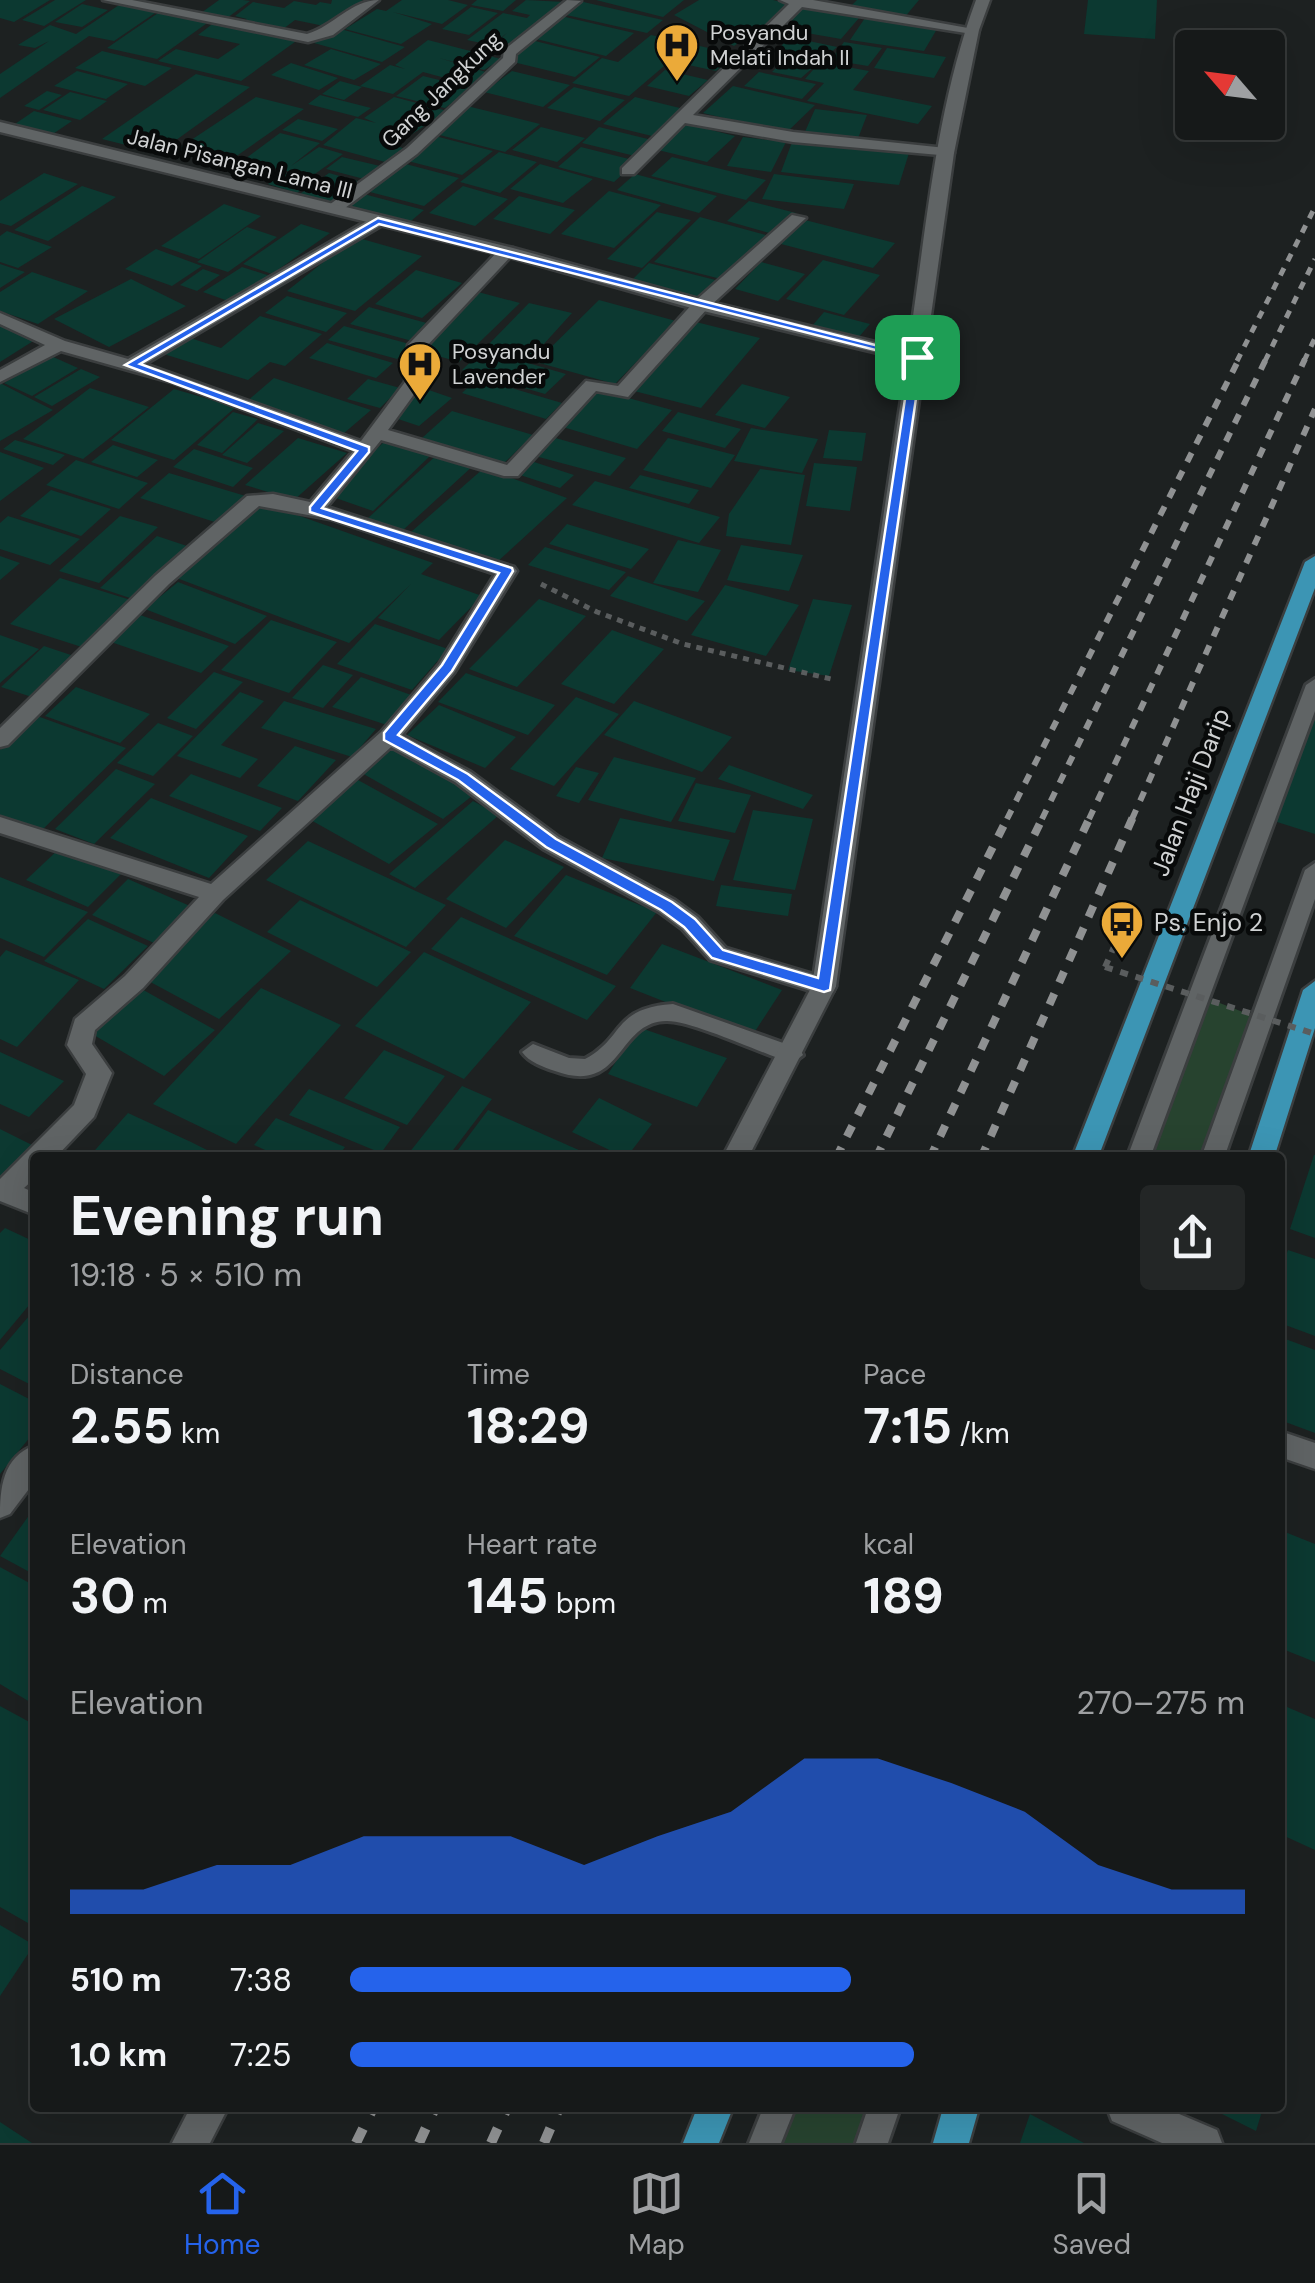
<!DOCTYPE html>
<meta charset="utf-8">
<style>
body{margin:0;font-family:"DM Sans",sans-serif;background:#232626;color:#f1f3f6;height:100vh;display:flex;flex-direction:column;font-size:38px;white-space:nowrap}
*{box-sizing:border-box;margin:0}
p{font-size:32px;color:#9ea0a2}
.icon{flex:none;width:55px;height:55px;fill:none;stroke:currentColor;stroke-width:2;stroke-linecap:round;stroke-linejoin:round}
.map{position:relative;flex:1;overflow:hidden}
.details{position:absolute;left:30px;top:1152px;width:1255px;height:960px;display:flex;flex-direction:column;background:#161919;border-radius:10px;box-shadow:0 10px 40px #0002,0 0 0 2px #353838}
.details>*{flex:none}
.needle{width:65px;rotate:298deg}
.controls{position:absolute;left:1175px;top:30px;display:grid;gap:20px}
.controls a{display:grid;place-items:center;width:110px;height:110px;border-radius:10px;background:#161919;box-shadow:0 10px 40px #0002,0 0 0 2px #353838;font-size:50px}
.pin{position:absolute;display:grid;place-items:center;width:85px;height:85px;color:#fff;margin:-42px;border-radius:20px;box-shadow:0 5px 15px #0006}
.round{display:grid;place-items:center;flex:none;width:105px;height:105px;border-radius:10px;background:#232626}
.headline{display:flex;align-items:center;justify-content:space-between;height:170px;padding:0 40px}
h1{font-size:55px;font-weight:700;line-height:75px}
.stats{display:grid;grid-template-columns:repeat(3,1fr);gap:15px;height:170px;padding:10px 40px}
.stats div{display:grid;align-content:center}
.stats b{font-size:50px;font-weight:700}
.stats small{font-size:28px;font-weight:400}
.stats p{font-size:28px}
.chart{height:280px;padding:20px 40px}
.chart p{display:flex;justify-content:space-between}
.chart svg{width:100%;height:180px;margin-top:10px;fill:#2563eb;opacity:.7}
ul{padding:0 40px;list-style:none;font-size:32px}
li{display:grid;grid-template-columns:160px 120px 1fr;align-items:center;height:75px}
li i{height:25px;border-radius:12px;background:#2563eb}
.tabs{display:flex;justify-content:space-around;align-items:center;height:140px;border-top:2px solid #353838;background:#161919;font-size:28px;color:#9ea0a2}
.tabs a{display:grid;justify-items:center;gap:5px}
.tabs .on{color:#2563eb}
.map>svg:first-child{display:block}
</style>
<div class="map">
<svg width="1315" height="2143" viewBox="0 0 1315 2143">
<rect width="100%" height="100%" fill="#1d2121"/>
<path fill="#27432f" d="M1199,995l62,24 -49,138 -74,1z
M779,2108h105l-12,35h-107z"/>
<path fill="#0c3931" d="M0,0h50l-36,22 -14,-4z
M55,0h31l-42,26 -22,-6z
M219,0h24l7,1 -23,17 -26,-5z
M332,0h31l-39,26 -29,-6 -12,9 -40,-7 4,-3 -12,-3 18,-14 31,6 10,-7 22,4 4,-3 11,2z
M402,0h46l20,5 -26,19 -49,-12 39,12 -31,20 -56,-15 32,-20 9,2z
M477,0h39l-13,11 -32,-6z
M526,0l39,2 -51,45 -18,-4 11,-10 -16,12 -24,-5 36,-27 24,5 3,-3 -18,-4z
M596,0h88l-21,17z
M699,0h74l21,5 -60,41 -60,-31z
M857,0h62l-15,18 -55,-10z
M1088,0h69l-2,39 -71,-5z
M579,1l84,19 -16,13 -85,-19z
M122,3l36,8 -44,30 -25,-5 -89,62v-24l49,-33 -14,7 -17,-3 32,-20 26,9z
M82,4l26,6 -26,17 -27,-5z
M471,7l27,6 -29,22 -27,-6z
M796,7l63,11 -18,21 -63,-11z
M161,11l49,10 -53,38 -50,-11z
M561,16l73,17 -28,23 -74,-18z
M865,18l72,11 -13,22 -74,-11z
M215,22l84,17 -58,42 -83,-20 18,-12 42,10 22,-15 -42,-9z
M337,28l68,19 -23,15 -68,-19z
M651,35l84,19 -19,17 -46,-10 -41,35 -57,-13 30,-25 16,4z
M790,37l47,10 -36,31 -29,-6 18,-18 -14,-3z
M428,40l73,19 -17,11 -45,-12 50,15 -18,12 -48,-13 -30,22 -33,-8 30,-21 15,4 -10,-4z
M535,41l65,16 -25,20 -66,-16z
M844,42l38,6 -14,18 -37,-6z
M887,48l59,9 -12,21 -60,-10z
M331,49l50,15 -27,16 -50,-15z
M102,51l70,17 -27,18 -70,-18z
M820,62l49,9 -16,19 79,16 -14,18 -111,-23 17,-18 -19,-4z
M291,63l47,15 -19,12 -48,-15z
M665,70l43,10 -19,16 -42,-10z
M77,71l51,13 -22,15 -52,-13z
M512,71l58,14 -27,22 -59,-15z
M759,72l57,12 -14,15 -58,-13z
M196,74l54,13 -92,66 -56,-14z
M423,76l49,12 -27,20 -49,-12z
M340,81l22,6 -18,13 -22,-6z
M733,86l82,19 -29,28 -83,-20z
M574,87l51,13 -25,21 -53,-13z
M47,91l15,4 -23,15 -15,-4z
M70,92l37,9 -27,19 -37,-10z
M320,95l51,13 -13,9 -50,-13z
M256,97l48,12 -79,55 -49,-14z
M394,97l53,14 -53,35 9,2 -18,14 -62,-17 33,-27 20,5 -12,-5z
M635,97l53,13 -32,27 -53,-13z
M467,106l73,18 -35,28 -73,-19z
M815,109l52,6 -10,26 -53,-7z
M34,111l38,10 -22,15 -38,-10z
M298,119l40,10 -16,12 -40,-11z
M687,124l48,12 -28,26 -49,-12z
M541,127l44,11 -28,24 -45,-12z
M599,127l57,14 -17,16 -57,-14z
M280,133l40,10 -29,23 28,-19 24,7 -31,22 -71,-14z
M435,136l58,15 -31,24 -58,-15z
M743,137l43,5 -15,30 -44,-6z
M792,142l117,11 -10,32 -118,-13z
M581,147l56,14 -23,21 -56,-15z
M499,152l38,10 -37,31 -40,-11z
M342,157l38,9 -16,13 -38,-10z
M672,157l94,23 -20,20 -95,-24z
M402,163l57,15 -35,28 -58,-15z
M540,164l53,15 -30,24 -53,-14z
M44,173l34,11 -67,42 -11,-3v-22z
M285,173l29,8 -17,12 -29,-9z
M329,173l32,9 -32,24 -32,-10z
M635,174l82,22 -18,17 -82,-23z
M774,174l80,10 -10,25 -82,-10z
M82,186l34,11 -68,44 -34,-11z
M463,186l45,13 -33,27 -46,-13z
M609,191l52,14 -47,43 -53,-14z
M360,193l64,17 -19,16 -65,-17z
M519,196l56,14 -25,24 -57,-15z
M749,201l47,12 -23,21 -46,-13z
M224,204l37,12 -62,43 -38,-13z
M657,212l34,8 -49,48 -35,-9z
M700,217l66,18 -45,44 -67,-17z
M805,220l90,23 -22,25 -92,-24z
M301,224l29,9 -58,41 -29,-10z
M247,227l30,10 -49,35 -31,-10z
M7,231l45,16 -34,21 -18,-6v-26z
M355,237l67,19 -67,55 -68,-20z
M156,249l46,17 -30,20 -47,-17z
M823,260l57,15 -36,40 -58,-16z
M761,262l44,12 -27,27 -43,-12z
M649,263l74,19 -18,18 -74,-19z
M0,264l15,5 10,3 -25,16z
M242,267l28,9 -39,26 -28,-10z
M203,269l17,6 -23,16 -17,-6z
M416,270l46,13 -40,35 -47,-14z
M32,272l56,19 -50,33 -38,-13v-19z
M131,279l55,27 -77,41 -55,-28z
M478,292l42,11 -61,59 -42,-12z
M287,296l60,17 -21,19 -61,-19z
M599,300l77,21 -61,63 -79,-22z
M529,303l43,10 -40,44 -44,-12z
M369,307l61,17 -18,17 -62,-17z
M824,312l46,12 -12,14 -46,-12z
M260,316l62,18 -37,32 -15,-4 -22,18 -91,-28 24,-17 40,13z
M696,322l64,16 -59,70 -67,-17z
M0,323l38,15 -38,24z
M344,326l69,19 -16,14 -69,-19z
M327,343l66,20 -17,15 -67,-20z
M483,350l83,24 -21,20 -83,-24z
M51,356l27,12 -46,28 -28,-13z
M81,369l19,8 -48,29 -18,-9z
M274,378l97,32 -28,24 -97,-32z
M478,378l84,25 -16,16 -84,-26z
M368,379l32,9 -20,20 -33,-9z
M0,383l33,17 20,10 -53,31z
M742,384l48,13 -25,31 -50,-13z
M90,388l59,19 -66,52 -60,-20z
M423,388l29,10 -33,28 -30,-10z
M592,388l80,22 -35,39 -81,-24z
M174,389l62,18 -62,53 -63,-20z
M452,411l81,24 -29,28 -82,-25z
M233,412l25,7 -36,34 -25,-8z
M678,412l63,17 -16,19 -63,-17z
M258,423l26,8 -37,32 -25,-8z
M751,428l67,11 -16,34 -68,-12z
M829,430l37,3 -4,28 -39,-3z
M552,437l74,21 -16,18 -75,-20z
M298,438l49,15 -53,47 -49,-15z
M668,438l67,17 -24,33 -68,-18z
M15,440l50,15 -12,10 -50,-16z
M384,442l46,14 -57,55 -46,-16z
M113,445l45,15 -21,17 -46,-15z
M194,449l59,19 -20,19 -60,-20z
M0,452l44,16 -44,33z
M440,452l35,12 -73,67 -35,-12z
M76,460l72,23 -29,26 -73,-24z
M531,461l43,14 -14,13 -43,-14z
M814,463l43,4 -7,44 -44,-5z
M484,468l83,30 -71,65 -85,-31z
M760,469l45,6 -14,70 -65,-9 3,-22z
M169,473l80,24 -28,27 -81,-26z
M640,475l59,15 -10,14 -60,-16z
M595,481l125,36 -21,26 -127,-38z
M51,490l60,19 -30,27 -61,-20z
M263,503l170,60 -12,11 61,22 -43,44 -61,-22 33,-34 -62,59 -175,-66z
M8,516l72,23 -30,26 -50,-16v-26z
M120,516l38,11 -59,56 -40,-12z
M567,524l82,25 -18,20 -82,-25z
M157,536l39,13 -57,52 -39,-13z
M678,540l43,10 -23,42 -45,-9z
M741,545l62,10 -14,36 -62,-11z
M545,547l81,25 -17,18 -81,-25z
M0,556l20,7 -20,17z
M628,576l21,7 56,18 -18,20 -77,-25z
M60,578l77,24 -49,47 -78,-25z
M178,582l89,34 -32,28 -90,-35z
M725,585l74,20 -33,51 -75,-21z
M539,599l47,17 -69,71 -48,-18z
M813,599l39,6 -23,71 -41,-6z
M140,615l89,31 -28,27 -90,-31z
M271,620l66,22 -48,51 -68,-23z
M375,624l73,25 -36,41 -75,-26z
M612,630l52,19 -50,55 -53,-20z
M0,635l39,14 -39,34z
M44,646l33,11 -42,41 -34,-11z
M323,665l30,10 -30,33 -31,-10z
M214,672l29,10 -47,47 -29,-11z
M466,673l89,32 -27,30 -90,-33z
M361,677l53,19 -27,29 -55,-18z
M76,687l74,27 -30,29 -75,-27z
M240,692l24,9 -43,44 37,14 -18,19 -63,-22z
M1315,696v138l-47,-15z
M576,697l43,17 -65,72 -44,-17z
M284,701l92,28 -24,28 -91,-29z
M634,701l98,36 -30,35 -98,-37z
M439,705l77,32 -31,31 -78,-33z
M37,716l89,32 -85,83 -41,-16v-65z
M158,723l35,13 -40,40 -36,-13z
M295,746l41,14 -38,41 -41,-15z
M393,746l84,46 -34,27 -83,-47z
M614,757l82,21 -25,44 -83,-22z
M729,765l84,30 -10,14 -85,-30z
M576,767l23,6 -20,30 -23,-7z
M116,769l39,15 -61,60 -39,-15z
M191,774l91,34 -22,23 -91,-35z
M358,780l80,44 -49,40 -80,-45z
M696,783l55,12 -16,38 -57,-12z
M151,798l38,15 59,23 -39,42 -99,-40z
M473,801l26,14 -84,73 -26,-14z
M753,810l60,9 -18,71 -62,-10z
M620,818l110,22 -16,41 -112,-23z
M505,840l59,27 -58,61 -60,-29z
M308,841l138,64 -40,42 -140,-67z
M60,848l62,25 -34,34 -62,-27z
M566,875l91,37 -50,63 -93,-39z
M0,877l55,22 33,13 -44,45 -44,-19z
M128,879l62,27 -36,37 -62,-28z
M721,885l71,9 -4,22 -72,-10z
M300,900l111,52 -34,35 -110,-55z
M215,913l76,38 -72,68 -76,-41z
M461,917l155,69 -29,34 -156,-71z
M88,919l60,27 -44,43 -60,-28z
M662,944l120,46 -30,46 -122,-48z
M6,950l73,30 -62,67 -17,-8v-82z
M424,952l107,50 -67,77 -109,-53z
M138,987l77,43 -51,46 -77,-45z
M261,988l80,37 -105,119 -83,-40z
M638,1027l89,31 -30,49 -89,-33z
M384,1050l61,26 -38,49 -63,-27z
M0,1052l64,29 -35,36 -29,-13z
M462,1086l30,13 -45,59h-42z
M309,1089l91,38 -19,26 -92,-38z
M599,1098l53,26 -26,34 -54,-26z
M488,1110l93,41 -4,7h-125z
M128,1113l63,29 32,16h-135z
M276,1118l69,29 -8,11h-54l-29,-13z
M0,1129l32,16 -32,35z
M1314,1155h1v83l-25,-9z
M5,1228l30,14v56l-35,42v-107z
M1288,1250l27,9v77l-35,-13v-51z
M35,1309v78l-35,-18v-19z
M1280,1337l35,13v83l-35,-13z
M0,1384l35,18v29l-35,43z
M35,1507v68l-35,-19z
M1280,1530l35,14v118l-35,-14z
M0,1567l35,19v110l-5,6 -30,-18z
M1280,1704l35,15v131l-35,-16z
M0,1706l35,19v202l-35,-20z
M0,1925l34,20 -34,51z
M1210,2108h53l-7,23z
M1030,2114l54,29h-64z
M0,2122l32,21h-32z"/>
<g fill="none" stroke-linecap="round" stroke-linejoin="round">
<g stroke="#3b3e3f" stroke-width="6">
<path id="service" d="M1315,679v32l-165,447h-23l179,-473z
M1315,863v36l-91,259h-23l104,-288z
M673,1004l127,45 3,6 -11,8c-29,-9 -101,-43 -126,-42 -50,1 -43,75 -111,50 -12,-4 -26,-9 -33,-19l11,-8 36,14 16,1c40,-21 27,-51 88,-55z
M763,2108h32l-14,35h-32z
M868,2108h32l-12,35h-32z"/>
</g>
<g stroke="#3b3e3f" stroke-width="5">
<path id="minor" d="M103,0h29l175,34c27,-8 44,-34 72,-34l-46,35 -25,7z
M567,0l14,1 -65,53 -1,8 -98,92 -76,57h-12v-6l78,-57 96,-90 1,-8z
M780,0h33l166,30 -7,4 -170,-27 -109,108 100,17 153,16 8,5 -3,3 -158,-14 -108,-19 -51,51h-12v-6l167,-164z
M792,215l14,3 -99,91 -79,88 -32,-6 -78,85h-14l-123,-36 -54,67 187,60 3,4 -63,102 -52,62 69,37 88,65 116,63 23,17 28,31 107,32 3,6 -3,6 -9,3 -114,-35 -28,-31 -23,-17 -116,-63 -88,-67 -64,-35 -168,153 -80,88 -48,42 -3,14 20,29 -18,44 -39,41h-20v20l-11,10 11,5v22l-35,-14v-22l74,-74 12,-31 -19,-29 8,-26 50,-43 74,-79 -199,-64v-16l211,67 170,-152 58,-68 56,-90 -165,-55 -71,-13 -90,78 -161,161 -8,2v-19l155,-152 92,-80 26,-2 37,8 43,-51 -182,-69 -110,-31 -61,31v-12l45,-25 -45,-21v-11l65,28 63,18 244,-141h12v6l-239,140 216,77 44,-59 3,-37 93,-97h12v6l-90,96v32l-35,48 119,35 79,-84 32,5 77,-85z
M1280,1431l35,12v26l-35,-12z
M35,1445v36l-25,33 -10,4c0,-29 2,-61 35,-73z
M1107,2108h58l52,22 5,13h-60l-50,-22z"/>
</g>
<g stroke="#3b3e3f" stroke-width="5">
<path id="tertiary" d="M976,0h14l-11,30 -25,123 -118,833 -88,172h-26l90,-172 95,-626 -212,-51 -193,-54 -502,-123v-10l513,126 193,53 202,49c18,-116 27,-240 68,-350z
M190,2108h38l-18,35h-38z"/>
</g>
<g stroke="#3b3e3f" stroke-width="5">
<path id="primary" d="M1315,556v32l-217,570h-26l233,-596z
M1315,981v47l-41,130h-26l55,-168z
M697,2108h36l-14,35h-36z
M943,2108h36l-10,35h-36z"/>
</g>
<path stroke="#5a5d5e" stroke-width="5" stroke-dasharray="6 6" stroke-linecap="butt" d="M541,584l56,28 86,32 148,35"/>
<path stroke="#5a5d5e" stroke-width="6" stroke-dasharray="8 8" stroke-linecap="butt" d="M1105,967l17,-38 8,2"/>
<use href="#service" fill="#606465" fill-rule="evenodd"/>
<use href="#minor" fill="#606465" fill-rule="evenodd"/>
<use href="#tertiary" fill="#606465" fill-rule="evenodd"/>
<use href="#primary" fill="#3c95b4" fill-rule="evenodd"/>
<path stroke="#8f9192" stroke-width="5" stroke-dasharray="8 8" stroke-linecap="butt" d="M1237,361l78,-154
M1265,361l50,-102
M1304,361l11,-23"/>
<path stroke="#8f9192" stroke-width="6" stroke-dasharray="10 10" stroke-linecap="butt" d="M1007,819l232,-460
M1042,819l224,-460
M1089,819l216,-460
M1132,819l183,-410"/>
<path stroke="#8f9192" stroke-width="8" stroke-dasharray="12 12" stroke-linecap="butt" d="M836,1158l172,-341
M876,1158l167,-341
M930,1158l160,-341
M981,1158l152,-341"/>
<path stroke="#8f9192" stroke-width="10" stroke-dasharray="16 16" stroke-linecap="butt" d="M356,2143l17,-35
M419,2143l16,-35
M491,2143l16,-35
M544,2143l15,-35"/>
<path stroke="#5a5d5e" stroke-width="6" stroke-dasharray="8 8" stroke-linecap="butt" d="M1105,967l210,67"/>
</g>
<path fill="#2563eb" stroke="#fff" stroke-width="2.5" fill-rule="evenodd" d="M378,218l544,139 -92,633 -6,2 -112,-34 -28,-31 -23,-17 -115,-63 -88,-67 -74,-40v-7l58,-68 57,-92 -189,-61v-5l47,-56 -232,-86zM379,224l532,135 -93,619 -95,-28 -28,-31 -23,-17 -116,-63 -88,-65 -70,-39 54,-64 61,-100 -1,-3 -190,-60 47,-56v-5l-229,-83z"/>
<defs>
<g id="hospital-pin" transform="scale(2.25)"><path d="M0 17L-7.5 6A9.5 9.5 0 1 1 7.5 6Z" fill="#ebaa39" stroke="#080a0a"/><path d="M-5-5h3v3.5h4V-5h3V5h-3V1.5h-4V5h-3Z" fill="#111"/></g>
<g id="bus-pin" transform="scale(2.25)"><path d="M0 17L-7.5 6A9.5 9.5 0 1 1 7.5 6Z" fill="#ebaa39" stroke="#080a0a"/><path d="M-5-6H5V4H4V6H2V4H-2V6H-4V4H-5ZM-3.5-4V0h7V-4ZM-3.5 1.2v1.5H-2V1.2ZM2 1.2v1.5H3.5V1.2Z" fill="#111"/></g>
</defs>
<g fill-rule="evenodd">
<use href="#hospital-pin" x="677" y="45"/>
<use href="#hospital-pin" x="420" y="364"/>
<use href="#bus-pin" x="1122" y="922"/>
</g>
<g text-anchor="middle" stroke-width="9" stroke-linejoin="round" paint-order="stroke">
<g font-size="22" fill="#d0d2d3" stroke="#080a0a" text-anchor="start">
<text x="710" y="40">Posyandu<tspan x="710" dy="25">Melati Indah II</tspan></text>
<text x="452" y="359">Posyandu<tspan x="452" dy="25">Lavender</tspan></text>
</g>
<g font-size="22" fill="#d0d2d3" stroke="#080a0a">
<text transform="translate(441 89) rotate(-44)" y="8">Gang Jangkung</text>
<text transform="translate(240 163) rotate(14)" y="8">Jalan Pisangan Lama III</text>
</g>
<g font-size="25" fill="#d0d2d3" stroke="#080a0a">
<text transform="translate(1190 792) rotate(-69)" y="9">Jalan Haji Darip</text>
</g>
<g font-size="25" fill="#d0d2d3" stroke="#080a0a" text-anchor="start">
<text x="1154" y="931">Ps. Enjo 2</text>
</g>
</g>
</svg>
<div class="controls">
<a><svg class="needle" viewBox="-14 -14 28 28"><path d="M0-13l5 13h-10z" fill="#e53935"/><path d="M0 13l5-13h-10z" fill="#9ea0a2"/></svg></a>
</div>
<div class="pin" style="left:917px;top:357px;background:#1e9e55"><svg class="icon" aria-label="arrive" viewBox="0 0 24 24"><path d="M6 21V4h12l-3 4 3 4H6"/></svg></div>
<section class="details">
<div class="headline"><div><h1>Evening run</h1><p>19:18 · 5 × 510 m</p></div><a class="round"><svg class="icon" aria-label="share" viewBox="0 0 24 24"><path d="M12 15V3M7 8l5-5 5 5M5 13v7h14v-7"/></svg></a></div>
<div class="stats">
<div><p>Distance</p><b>2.55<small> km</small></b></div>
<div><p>Time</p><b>18:29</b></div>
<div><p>Pace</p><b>7:15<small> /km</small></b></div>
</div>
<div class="stats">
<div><p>Elevation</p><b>30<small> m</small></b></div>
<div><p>Heart rate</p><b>145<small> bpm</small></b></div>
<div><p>kcal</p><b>189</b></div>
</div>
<div class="chart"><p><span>Elevation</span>270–275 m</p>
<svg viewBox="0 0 160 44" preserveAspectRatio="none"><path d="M0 44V38L10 38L20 32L30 32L40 25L50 25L60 25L70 32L80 25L90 19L100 6L110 6L120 12L130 19L140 32L150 38L160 38V44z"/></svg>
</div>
<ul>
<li><b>510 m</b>7:38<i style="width:56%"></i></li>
<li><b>1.0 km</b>7:25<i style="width:63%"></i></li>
</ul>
</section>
</div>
<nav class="tabs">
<a class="on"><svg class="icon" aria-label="home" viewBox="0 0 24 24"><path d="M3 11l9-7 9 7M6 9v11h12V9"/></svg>Home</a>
<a><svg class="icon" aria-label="map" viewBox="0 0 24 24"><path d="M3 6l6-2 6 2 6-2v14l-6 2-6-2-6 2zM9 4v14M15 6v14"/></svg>Map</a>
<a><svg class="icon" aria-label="saved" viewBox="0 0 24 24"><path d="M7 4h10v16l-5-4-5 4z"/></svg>Saved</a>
</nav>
